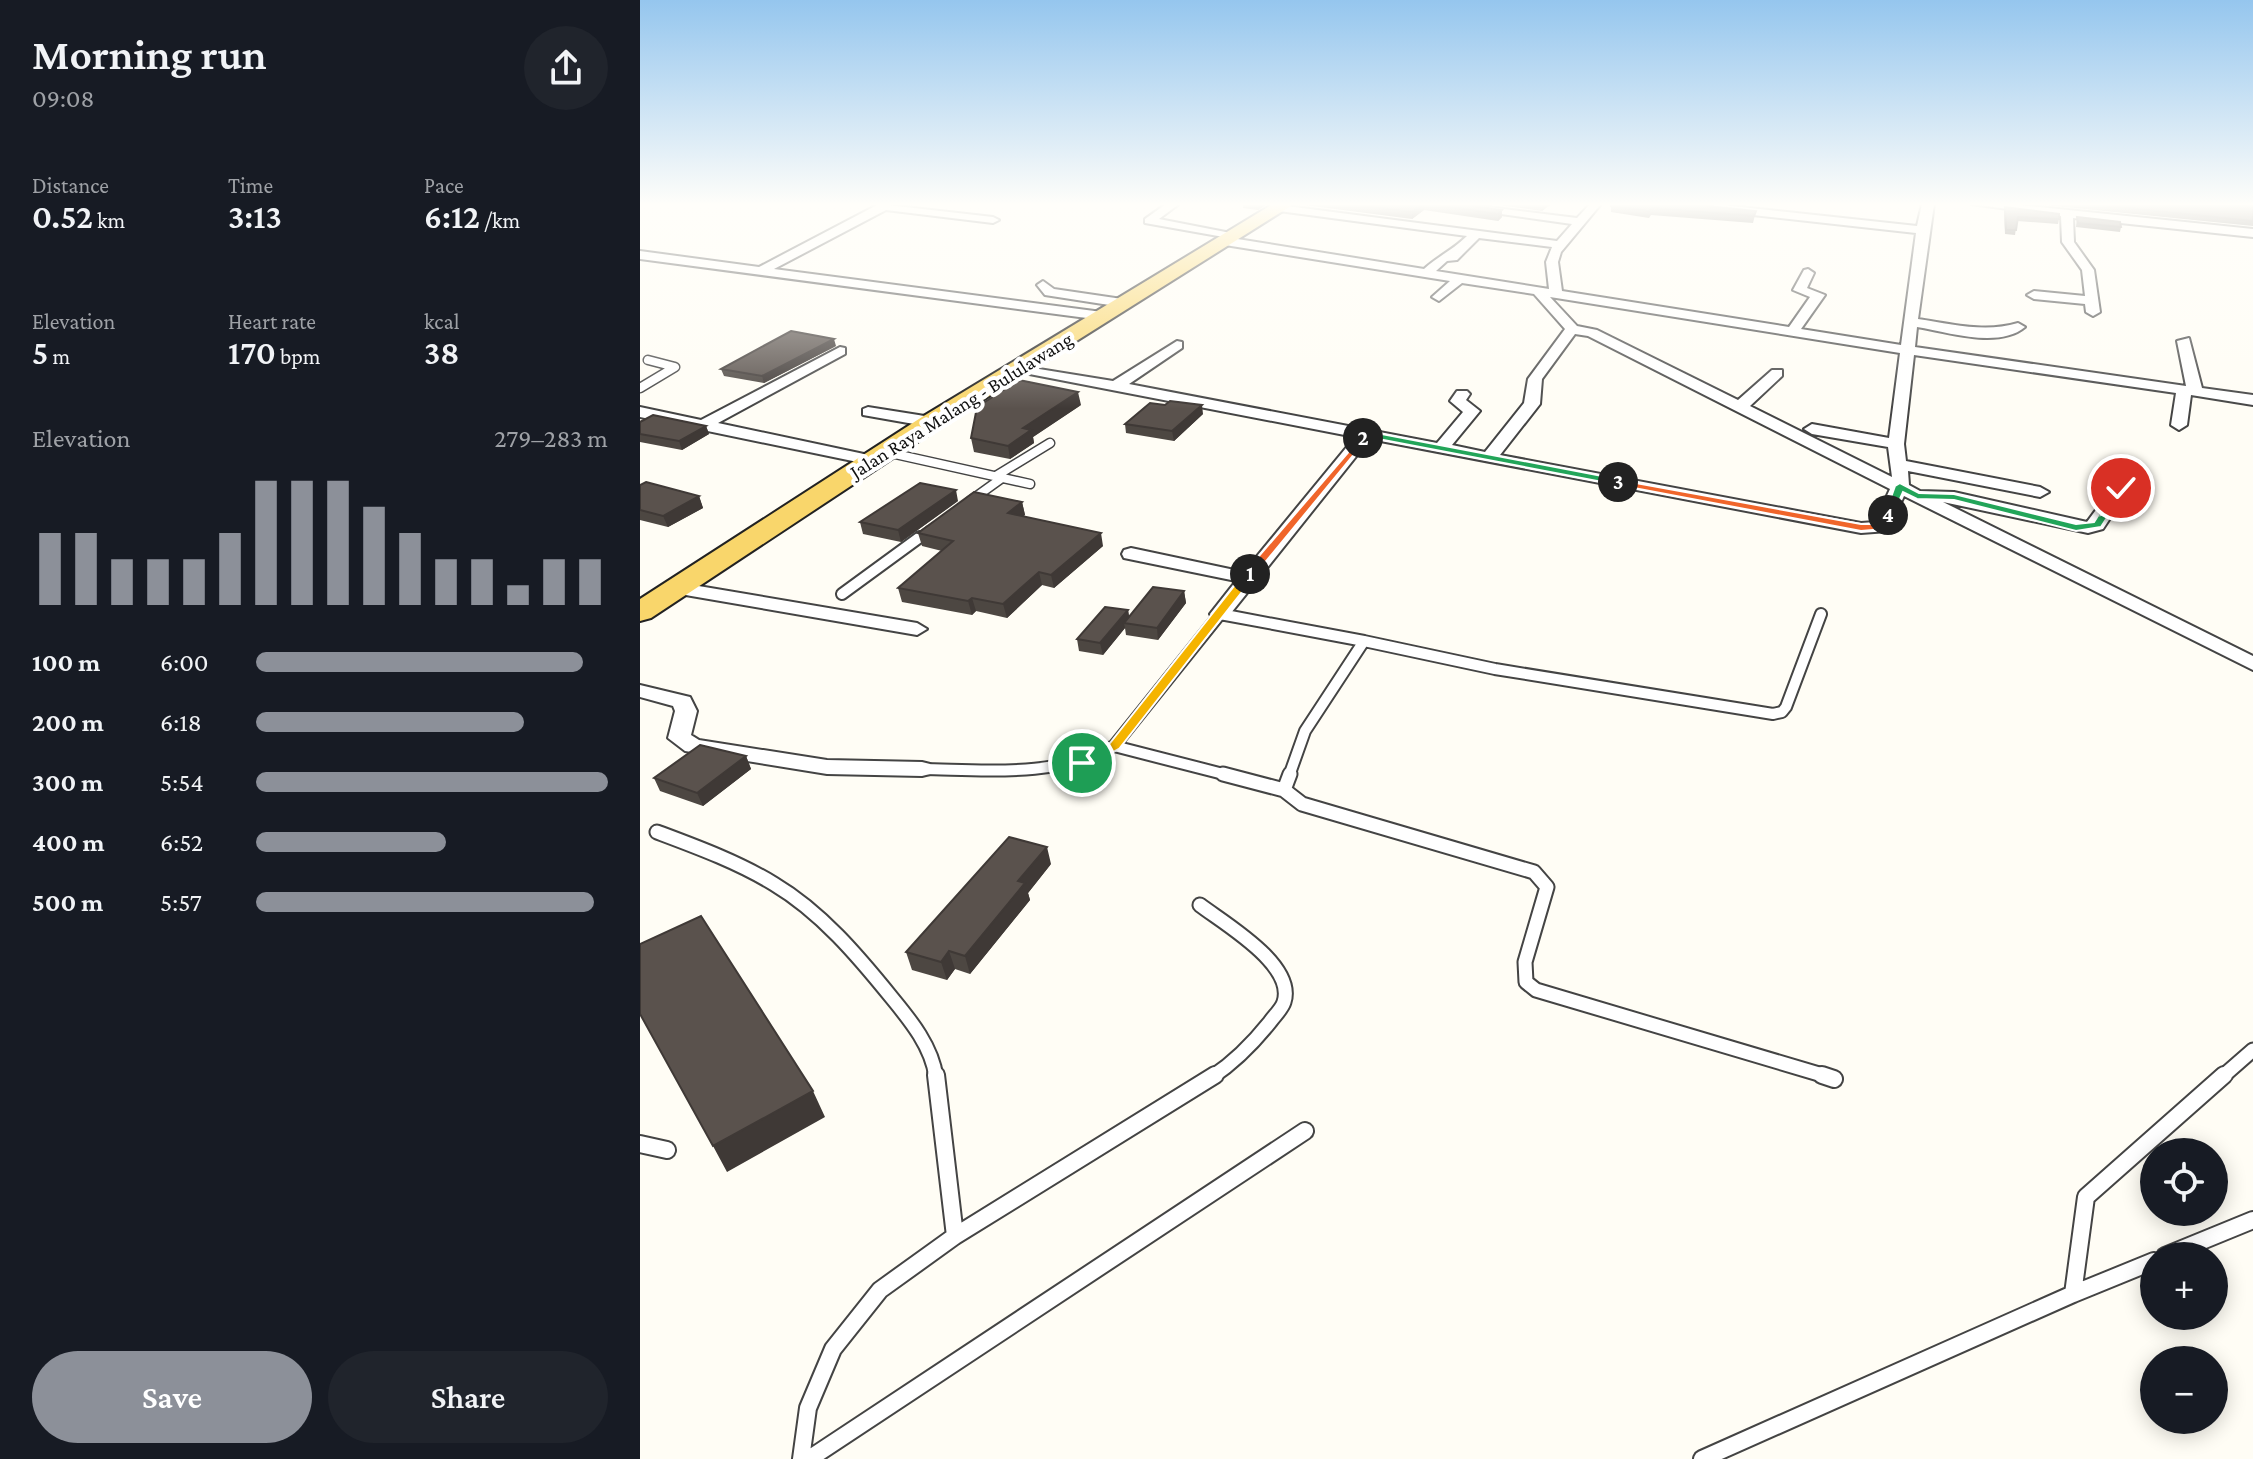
<!DOCTYPE html>
<meta charset="utf-8">
<style>
body{margin:0;font-family:"Crimson Pro",serif;background:#20242c;color:#f1f3f6;height:100vh;display:flex;flex-direction:column;font-size:30px;white-space:nowrap}
*{box-sizing:border-box;margin:0}
p{font-size:26px;color:#9ea1a6}
.icon{flex:none;width:44px;height:44px;fill:none;stroke:currentColor;stroke-width:2;stroke-linecap:round;stroke-linejoin:round}
.map{position:relative;flex:1;overflow:hidden}
.panel{display:flex;flex-direction:column;background:#171b24;width:640px}
.panel>*{flex:none}
.controls{position:absolute;left:1500px;top:1138px;display:grid;gap:16px}
.controls a{display:grid;place-items:center;width:88px;height:88px;border-radius:50%;background:#171b24;box-shadow:0 4px 20px #0003;font-size:40px}
.pin{position:absolute;display:grid;place-items:center;width:68px;height:68px;color:#fff;margin:-34px;border:4px solid #fff;border-radius:50%;box-shadow:0 2px 8px #0007}
.km{position:absolute;width:40px;height:40px;margin:-20px;border-radius:50%;background:#222;color:#fff;font-size:22px;line-height:40px;text-align:center}
.round{display:grid;place-items:center;flex:none;width:84px;height:84px;border-radius:42px;background:#20242c}
.head{display:flex;align-items:center;justify-content:space-between;height:136px;padding:0 32px}
h1{font-size:44px;font-weight:600;line-height:60px}
.metrics{display:grid;grid-template-columns:repeat(3,1fr);gap:12px;height:136px;padding:8px 32px}
.metrics div{display:grid;align-content:center}
.metrics b{font-size:34px;font-weight:600}
.metrics small{font-size:22px;font-weight:400}
.metrics p{font-size:22px}
.chart{height:224px;padding:16px 32px}
.chart p{display:flex;justify-content:space-between}
.chart svg{width:100%;height:144px;margin-top:8px;stroke:#8c9099;stroke-width:6}
.button{display:flex;gap:16px;margin-top:auto;padding:16px 32px}
.button a{flex:1;height:92px;border-radius:48px;background:#8c9099;color:#fff;font-size:32px;font-weight:600;line-height:92px;text-align:center}
.button a+a{background:#20242c;color:#f1f3f6}
ul{padding:0 32px;list-style:none;font-size:26px}
li{display:grid;grid-template-columns:128px 96px 1fr;align-items:center;height:60px}
li i{height:20px;border-radius:10px;background:#8c9099}
main{display:flex;flex:1;min-height:0}
.map>svg:first-child{display:block}
</style>
<main>
<section class="panel">
<div class="head"><div><h1>Morning run</h1><p>09:08</p></div><a class="round"><svg class="icon" aria-label="share" viewBox="0 0 24 24"><path d="M12 15V3M7 8l5-5 5 5M5 13v7h14v-7"/></svg></a></div>
<div class="metrics">
<div><p>Distance</p><b>0.52<small> km</small></b></div>
<div><p>Time</p><b>3:13</b></div>
<div><p>Pace</p><b>6:12<small> /km</small></b></div>
</div>
<div class="metrics">
<div><p>Elevation</p><b>5<small> m</small></b></div>
<div><p>Heart rate</p><b>170<small> bpm</small></b></div>
<div><p>kcal</p><b>38</b></div>
</div>
<div class="chart"><p><span>Elevation</span>279–283 m</p>
<svg viewBox="0 0 160 44" preserveAspectRatio="none"><path d="M5 44V22M15 44V22M25 44V30M35 44V30M45 44V30M55 44V22M65 44V6M75 44V6M85 44V6M95 44V14M105 44V22M115 44V30M125 44V30M135 44V38M145 44V30M155 44V30"/></svg>
</div>
<ul>
<li><b>100 m</b>6:00<i style="width:93%"></i></li>
<li><b>200 m</b>6:18<i style="width:76%"></i></li>
<li><b>300 m</b>5:54<i style="width:100%"></i></li>
<li><b>400 m</b>6:52<i style="width:54%"></i></li>
<li><b>500 m</b>5:57<i style="width:96%"></i></li>
</ul>
<div class="button"><a>Save</a><a>Share</a></div>
</section>
<div class="map">
<svg width="1613" height="1459" viewBox="0 0 1613 1459">
<rect width="100%" height="100%" fill="#fffdf5"/>
<g fill="none" stroke-linecap="round" stroke-linejoin="round">
<g stroke="#444" stroke-width="11">
<path id="lane-far3" d="M0,388l35,-21 -27,-7
M246,452l144,32
M356,476l54,-33
M330,501l32,-23
M278,539l12,-9"/>
</g>
<g stroke="#444" stroke-width="14">
<path id="lane-far2" d="M202,594l78,-57
M724,641l131,28 278,45 9,-2 4,-5 35,-93
M474,746l117,30
M282,769c65,1 133,9 192,-23l106,-132 144,27 -59,90 -16,45"/>
</g>
<g stroke="#444" stroke-width="17">
<path id="lane-far1" d="M583,774l61,16 18,14 232,68 13,15 -22,75 1,20 10,8 293,87
M644,790l6,-16
M17,832c40,15 81,30 117,52 47,28 84,72 118,114 19,23 40,49 44,79
M560,905c25,19 96,60 84,97 -2,7 -10,14 -14,20 -16,20 -37,41 -58,55
M1582,1077l31,-27"/>
</g>
<g stroke="#444" stroke-width="20">
<path id="lane" d="M296,1075l19,161
M1182,1075l12,4
M0,1144l27,6
M1525,1256l88,-36
M1433,1294l81,-33
M161,1459l7,-51 25,-59 47,-59 75,-54 260,-161
M169,1459l496,-328
M1062,1459l371,-165 13,-97 138,-122"/>
</g>
<g stroke="#444" stroke-width="4">
<path id="street" d="M239,204l114,13 6,3 -6,3 -107,-13 -112,59 328,43 7,4 -7,4 -462,-61v-8l119,16z
M526,204h13l-20,15 82,16 -6,4 -90,-16v-4z
M790,204h34l113,14 13,-14h11l-40,48 -3,10 4,29 227,36 21,-30 -17,-7 11,-20 4,-1 6,4 -7,15 18,7 -24,34 100,16 15,-112 -236,-26 -5,-3h39l203,22 5,-22h12l-16,115c34,5 67,14 100,4l7,4c-26,22 -78,5 -108,0l-2,20 271,39 -9,-45 12,-3 13,50 51,7v10l-62,-10 -4,30 -8,5 -8,-5 5,-32 -262,-38 -10,89 2,17 134,26 9,5 -9,5 -132,-26 1,14 11,6 34,1 133,30 28,-38h12l3,4 -27,41 -15,4 -145,-31 310,154v14l-349,-174 -16,35 -27,2 -491,-94 -143,179h-14l-3,-4 26,-33 -112,-23 -2,-4 2,-4 7,-2 113,24 111,-135 -336,-65 -5,-1v-6l99,16 64,-40 5,1v6l-53,36 308,59 26,-31 -13,-11 7,-10h10l3,3 -4,6 14,11 -28,34 33,7 39,-49 4,-24 37,-50 -31,-35 -72,-11 -23,18 -7,-4 18,-16 -225,-36 -6,-4 6,-4 199,32c14,-13 29,-19 43,-33l-188,-25 -6,-3 6,-3 278,36 15,-17zM839,238l73,9 -6,15 3,27 -113,-18 11,-10 10,-1zM910,297l350,56 -11,85 -77,-14 -8,5 8,5 76,13 4,30 -142,-71 32,-30v-6h-10l-34,30 -141,-70 -20,-4zM935,334l13,2 302,153 -15,33 -14,1 -361,-68 40,-51 2,-25z
M1331,204h40l242,25v8l-180,-19 1,24 20,28 6,42 -7,4 -7,-4 -1,-8 -51,-5 -7,-4 7,-4 51,5 -3,-26 -20,-28 -1,-26z
M403,281l11,8 68,10 7,4 -7,4 -77,-12 -8,-10z
M200,347l5,1v6l-127,69 160,34 2,3 -2,3 -6,2 -232,-48v-10l61,13z
M228,407l63,10 8,5 -8,5 -68,-12v-6z
M35,582l242,41 10,6 -10,6 -249,-43 -3,-4 3,-4z
M0,685l50,12 7,14 -6,24 8,5 128,20 95,2 8,2 3,5 -3,5 -8,2 -95,-2 -142,-23 -17,-13 7,-27 -2,-5 -33,-9z"/>
</g>
<g stroke="#222" stroke-width="4">
<path id="primary" d="M633,204h21l-354,223 -289,191 -11,3v-22l282,-182z"/>
</g>
<use href="#lane-far3" stroke="#fff" stroke-width="8"/>
<use href="#lane-far2" stroke="#fff" stroke-width="10"/>
<use href="#lane-far1" stroke="#fff" stroke-width="13"/>
<use href="#lane" stroke="#fff" stroke-width="16"/>
<use href="#street" fill="#fff" fill-rule="evenodd"/>
<use href="#primary" fill="#f9d66b" fill-rule="evenodd"/>
</g>
<path fill="#4d4742" d="M603,204h24l-9,6 -15,-2z
M657,204h162l43,6v7l-4,4 -74,-11 -12,9z
M851,204h60l-9,7z
M1395,204h218v22z
M971,206l145,5 -3,12 -102,-8 -2,3 -38,-6z
M1365,207l54,12 -1,5 -41,-3 -2,14 -10,-1 -1,-23z
M1437,217l44,10 -1,5 -44,-5z
M196,346l-72,37 -40,-7 -3,-7z
M441,405l-48,32 1,6 -24,16 -36,-7 -3,-14z
M563,414l-29,27 -48,-8 -1,-9z
M0,422l66,4 3,8 -27,16 -42,-8z
M0,485l59,11 4,12 -35,19 -28,-7z
M318,501l-57,41 -38,-8 -3,-12z
M382,502l3,13 -2,1 80,30 -49,42 -12,-3 -35,33 -31,-7 -4,4 -70,-13 -4,-14 44,-37 -20,-5 -4,-13z
M544,591l2,12 -28,37 -32,-5 -1,-7 -22,27 -24,-4 -2,-12 51,-29 1,7z
M106,756l5,13 -48,37 -43,-15 -6,-13z
M411,864l-23,29 2,7 -60,74 -15,-5 -8,11 -35,-10 -6,-18z"/>
<path fill="#3f3936" d="M617,204h10l-9,6z
M783,204h1v6l-12,9v-7z
M903,204h8l-9,7z
M862,210v7l-4,4v-7z
M194,339l2,7 -72,37 -2,-7z
M438,392l3,13 -48,32 1,6 -24,16 -2,-13 15,-18z
M562,405l1,9 -29,27 -2,-10z
M66,426l3,8 -27,16 -3,-9z
M316,490l2,11 -57,41 -3,-12z
M59,496l4,12 -35,19 -5,-11z
M382,502l3,13 -14,11 -3,-13z
M461,533l2,13 -49,42 -3,-13z
M399,572l3,13 -35,33 -4,-14z
M544,591l2,12 -28,37 -1,-12z
M332,598l4,13 -4,4 -4,-14z
M488,610l2,12 -6,1 1,5 -22,27 -3,-12z
M106,756l5,13 -48,37 -6,-13z
M407,847l4,17 -23,29 2,7 -60,74 -5,-18 53,-75z
M309,951l6,18 -8,11 -6,-18z
M173,1091l12,26 -98,55 -14,-26z"/>
<path fill="#5a524d" stroke="#3f3936" stroke-width="2" d="M709,204h74l-11,8z
M790,204h29l43,6 -4,4z
M972,204h78l66,7 -2,5 -102,-8 -3,3 -38,-5z
M1449,204h164v17z
M1365,207l54,7v5l-41,-2 -2,13h-10z
M1437,217l43,5 1,5 -43,-4z
M151,331l43,8 -72,37 -41,-7z
M379,380l59,12 -55,36 8,2 -23,16 -37,-8 6,-31z
M530,401l32,4 -30,26 -47,-7 25,-21 15,2z
M13,415l53,11 -27,15 -39,-7v-12z
M6,482l53,14 -36,20 -23,-6v-25z
M280,483l36,7 -58,40 -38,-8z
M334,492l48,10 -14,11 93,20 -50,42 -12,-3 -36,32 -31,-6 -4,3 -70,-13 55,-47 -35,-8z
M513,587l31,4 -27,37 -33,-5z
M465,607l23,3 -28,33 -23,-4z
M60,745l46,11 -49,37 -43,-15z
M369,837l38,10 -29,34 7,2 -60,73 -16,-5 -8,11 -35,-10z
M61,916l112,175 -100,55 -73,-132v-70z"/>
<linearGradient id="sky" x2="0" y2="1"><stop stop-color="#95c6ee"/><stop offset="0.5" stop-color="#fffefa"/><stop offset="1" stop-color="#fffefa" stop-opacity="0"/></linearGradient>
<rect width="1613" height="409" fill="url(#sky)"/>
<path fill="#f5b400" stroke="#fff" stroke-width="2" d="M606,571l10,3 -137,175 -32,17h-9v-6l32,-17z"/>
<path fill="#f0652b" stroke="#fff" stroke-width="2" d="M723,435l3,5 -112,136h-8v-5z"/>
<path fill="#22a559" stroke="#fff" stroke-width="2" d="M726,431l252,48 5,3 -5,3 -250,-48 -9,3v-4z"/>
<path fill="#f0652b" stroke="#fff" stroke-width="2" d="M974,479l247,45h17l6,-12 9,3 -8,14 -24,2 -243,-46 -5,-3z"/>
<path fill="#22a559" stroke="#fff" stroke-width="2" d="M1260,483l19,10 35,1 122,30 18,-2 7,-11 9,2 -9,14 -25,4 -122,-31 -37,-1 -14,-7 -11,25h-8l11,-31z"/>
<path fill="#f5b400" stroke="#fff" stroke-width="2" d="M1481,485l5,3 -16,25 -9,2 15,-27z"/>
<g text-anchor="middle" stroke-width="8" stroke-linejoin="round" paint-order="stroke">
<g font-size="20" fill="#111" stroke="#fff">
<text transform="translate(321 405) rotate(-32)" y="7">Jalan Raya Malang - Bululawang</text>
</g>
</g>
</svg>
<div class="controls">
<a><svg class="icon" aria-label="locate" viewBox="0 0 24 24"><circle cx="12" cy="12" r="6"/><path d="M12 2v4M12 18v4M2 12h4M18 12h4"/></svg></a>
<a>+</a>
<a>−</a>
</div>
<div class="pin" style="left:442px;top:763px;background:#1e9e55"><svg class="icon" aria-label="arrive" viewBox="0 0 24 24"><path d="M6 21V4h12l-3 4 3 4H6"/></svg></div>
<div class="pin" style="left:1481px;top:488px;background:#d93025"><svg class="icon" aria-label="check" viewBox="0 0 24 24"><path d="M5 12l5 5 9-10"/></svg></div>
<b class="km" style="left:610px;top:574px">1</b>
<b class="km" style="left:723px;top:438px">2</b>
<b class="km" style="left:978px;top:482px">3</b>
<b class="km" style="left:1248px;top:515px">4</b>
</div>
</main>
